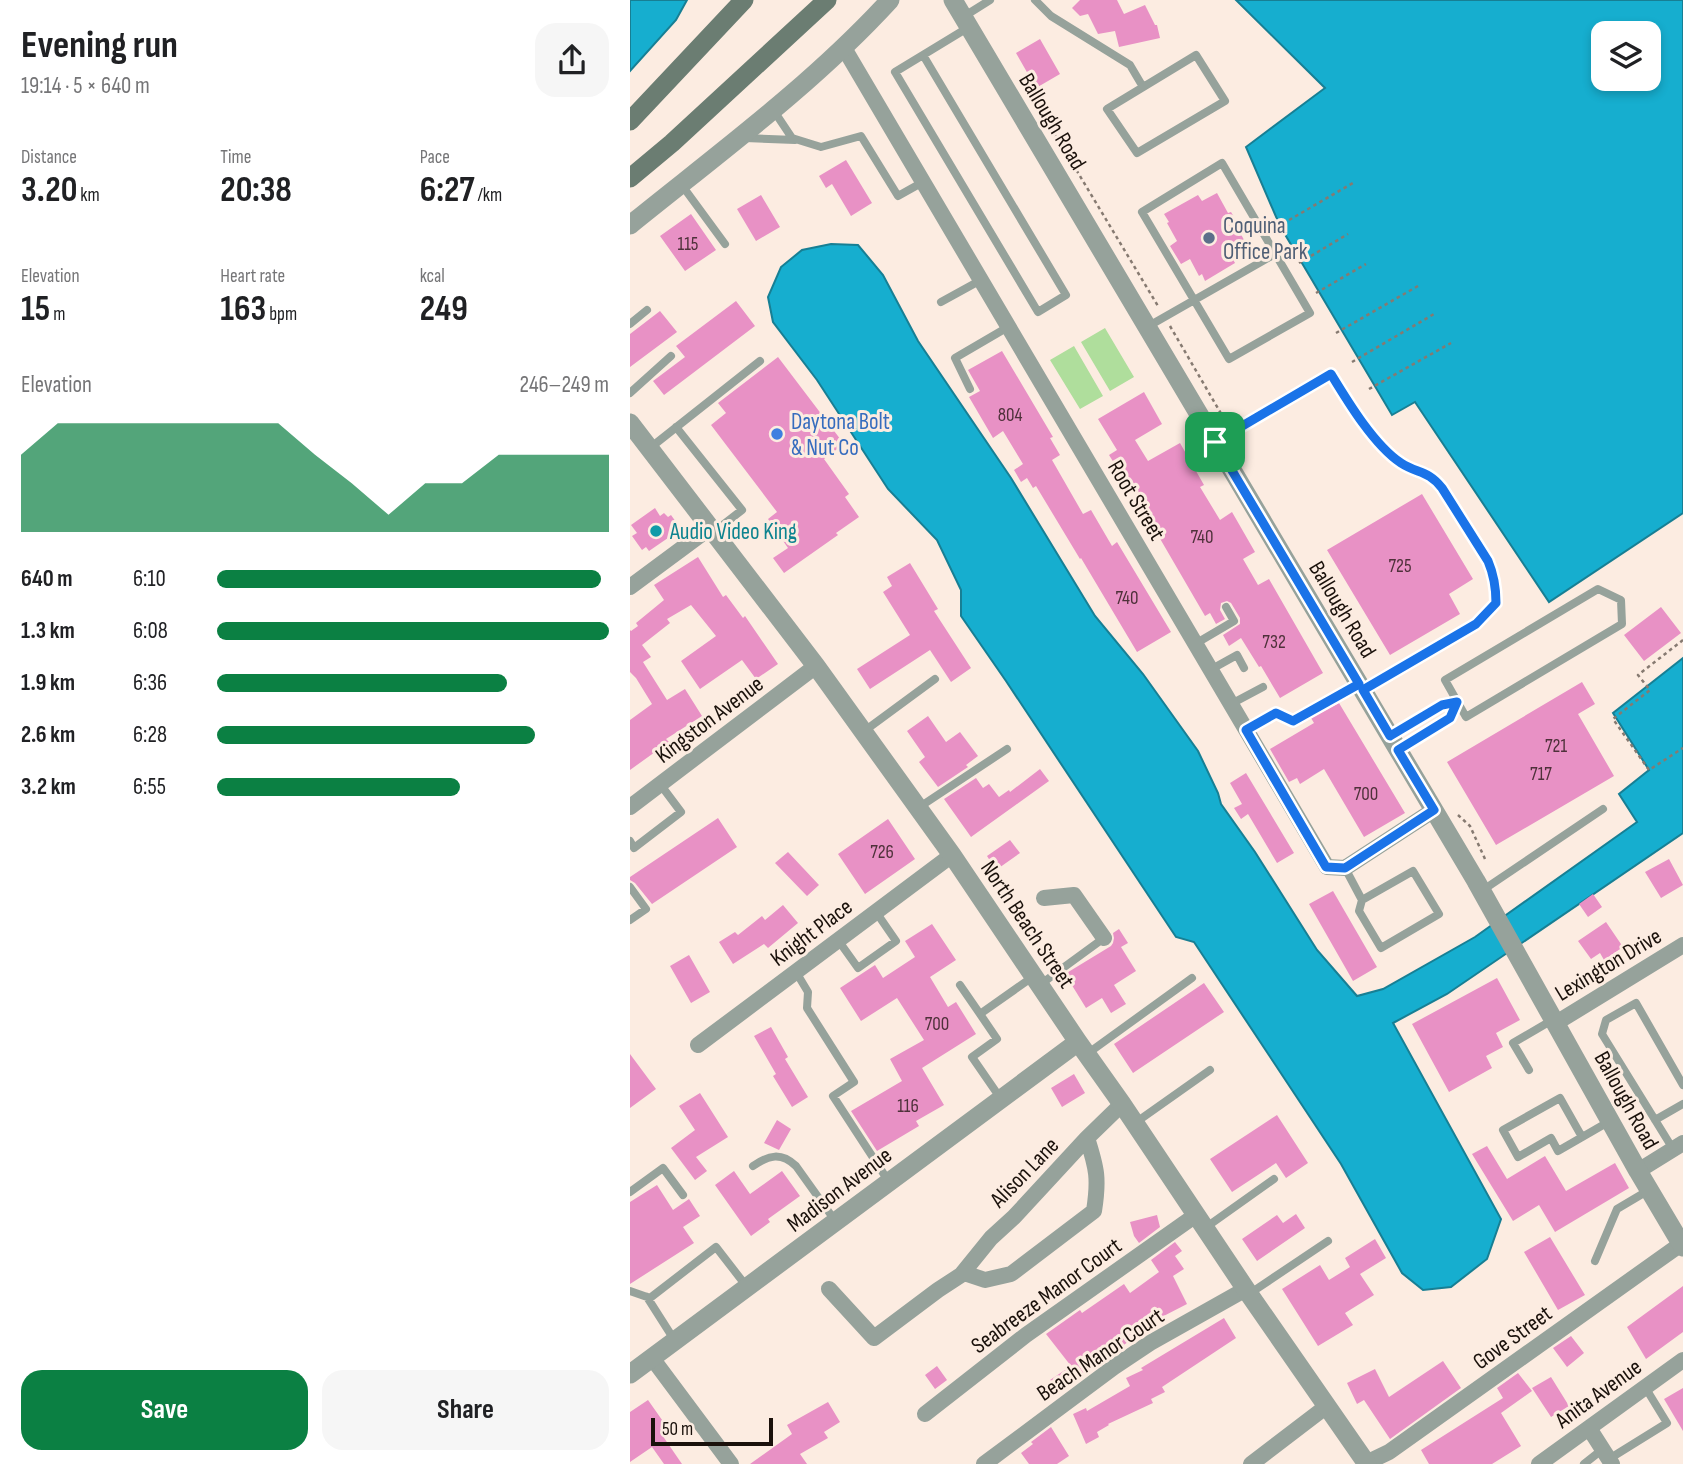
<!DOCTYPE html>
<meta charset="utf-8">
<style>
body{margin:0;font-family:"Sofia Sans Condensed",sans-serif;background:#f6f6f6;color:#202124;height:100vh;display:flex;flex-direction:column;font-size:26px;white-space:nowrap}
*{box-sizing:border-box;margin:0}
p{font-size:23px;color:#757577}
.icon{flex:none;width:38px;height:38px;fill:none;stroke:currentColor;stroke-width:2;stroke-linecap:round;stroke-linejoin:round}
.map{position:relative;flex:1;overflow:hidden}
.panel{display:flex;flex-direction:column;background:#fff;width:630px}
.panel>*{flex:none}
.buttons{position:absolute;left:961px;top:21px;display:grid;gap:14px}
.buttons a{display:grid;place-items:center;width:70px;height:70px;border-radius:14px;background:#fff;box-shadow:0 4px 10px #0003;font-size:35px}
.scale{position:absolute;left:21px;bottom:18px;width:122px;box-sizing:border-box;padding-left:7px;border:4px solid #1a110b;border-top:0;font-size:19px;line-height:24px;white-space:nowrap;color:#1a110b;-webkit-text-stroke:5px #fcece1;paint-order:stroke}
.pin{position:absolute;display:grid;place-items:center;width:60px;height:60px;color:#fff;margin:-30px;border-radius:14px;box-shadow:0 4px 10px #0006}
.round{display:grid;place-items:center;flex:none;width:74px;height:74px;border-radius:21px;background:#f6f6f6}
.head{display:flex;align-items:center;justify-content:space-between;height:119px;padding:0 21px}
h1{font-size:38px;font-weight:700;line-height:52px}
.figures{display:grid;grid-template-columns:repeat(3,1fr);gap:10px;height:119px;padding:7px 21px}
.figures div{display:grid;align-content:center}
.figures b{font-size:35px;font-weight:700}
.figures small{font-size:19px;font-weight:400}
.figures p{font-size:19px}
.chart{height:196px;padding:14px 21px}
.chart p{display:flex;justify-content:space-between}
.chart svg{width:100%;height:126px;margin-top:7px;fill:#0b8043;opacity:.7}
.action{display:flex;gap:14px;margin-top:auto;padding:14px 21px}
.action a{flex:1;height:80px;border-radius:21px;background:#0b8043;color:#fff;font-size:28px;font-weight:700;line-height:80px;text-align:center}
.action a+a{background:#f6f6f6;color:#202124}
ul{padding:0 21px;list-style:none;font-size:23px}
li{display:grid;grid-template-columns:112px 84px 1fr;align-items:center;height:52px}
li i{height:18px;border-radius:9px;background:#0b8043}
main{display:flex;flex:1;min-height:0}
.map>svg:first-child{display:block}
</style>
<main>
<section class="panel">
<div class="head"><div><h1>Evening run</h1><p>19:14 · 5 × 640 m</p></div><a class="round"><svg class="icon" aria-label="share" viewBox="0 0 24 24"><path d="M12 15V3M7 8l5-5 5 5M5 13v7h14v-7"/></svg></a></div>
<div class="figures">
<div><p>Distance</p><b>3.20<small> km</small></b></div>
<div><p>Time</p><b>20:38</b></div>
<div><p>Pace</p><b>6:27<small> /km</small></b></div>
</div>
<div class="figures">
<div><p>Elevation</p><b>15<small> m</small></b></div>
<div><p>Heart rate</p><b>163<small> bpm</small></b></div>
<div><p>kcal</p><b>249</b></div>
</div>
<div class="chart"><p><span>Elevation</span>246–249 m</p>
<svg viewBox="0 0 160 44" preserveAspectRatio="none"><path d="M0 44V17L10 6L20 6L30 6L40 6L50 6L60 6L70 6L80 17L90 27L100 38L110 27L120 27L130 17L140 17L150 17L160 17V44z"/></svg>
</div>
<ul>
<li><b>640 m</b>6:10<i style="width:98%"></i></li>
<li><b>1.3 km</b>6:08<i style="width:100%"></i></li>
<li><b>1.9 km</b>6:36<i style="width:74%"></i></li>
<li><b>2.6 km</b>6:28<i style="width:81%"></i></li>
<li><b>3.2 km</b>6:55<i style="width:62%"></i></li>
</ul>
<div class="action"><a>Save</a><a>Share</a></div>
</section>
<div class="map">
<svg width="1053" height="1464" viewBox="0 0 1053 1464">
<rect width="100%" height="100%" fill="#fcece1"/>
<path fill="#afde9c" d="M475,328l29,49 -24,14 -29,-49z
M444,346l29,50 -23,13 -30,-49z"/>
<path fill="#16aecf" stroke="#177f94" stroke-width="2" fill-rule="evenodd" d="M0,0h57l-11,20 -46,51z
M606,0h447v513l-134,89 -134,-200 -23,13 -112,-189 -34,-79 79,-59zM973,33h45v46h-45z
M201,244l27,1 25,30 35,66 93,137 84,138 48,58 55,77 20,42 3,11 34,48 62,98 40,46 26,-7 92,-52 162,-115 -18,-28 30,-24 -36,-57 70,-55v175l-236,161 -54,29 108,196 -14,40 -36,28 -28,3 -21,-17 -61,-109 -147,-222 -18,-5 -170,-256 -45,-65v-26l-24,-50 -49,-51 -71,-109 -44,-58 -5,-25 13,-30 21,-17z"/>
<path fill="#e891c5" d="M450,0h37l7,14 21,-9 10,20h2l3,13 -41,9 -4,-16 -17,3 -10,-20 -8,2 -8,-8z
M410,39l20,35 -24,14 -20,-35z
M216,160l26,43 -21,13 -19,-32 -6,4 -7,-12z
M587,193l11,20 3,-1 9,15 -2,2 10,18 -16,10 3,6 -30,18 -3,-7 -3,2 -9,-17 -9,5 -11,-18 7,-5 -10,-18 2,-1 -5,-8 34,-19 4,6z
M131,195l19,32 -24,14 -19,-32z
M61,214l25,36 -31,21 -25,-35z
M106,301l19,25 -91,69 -11,-14 32,-24 -9,-11z
M30,311l17,21 -47,35v-33z
M372,351l51,86 -3,1 10,17 -8,5 31,54 8,-4 21,36 5,-4 54,90 -34,20 -56,-94 -1,1 -44,-73 -3,2 -6,-10 -6,4 -7,-12 9,-6 -20,-33 -10,7 -24,-41 11,-6 -12,-21z
M148,357l66,87 -20,15 25,35 -4,3 14,20 -23,16 2,2 -54,38 -11,-15 15,-10 -20,-29 9,-7 -66,-87 15,-12 -8,-10z
M514,392l18,32 -27,16 13,21 32,-18 24,42 -4,2 20,33 12,-8 23,40 -12,7 15,26 11,-6 54,94 -43,25 -19,-32 -2,1 -18,-29 -12,8 -6,-11 17,-11v-6l-9,-15 -4,-2 -6,2 -1,7 5,9 -9,5 -6,-11 -5,3 -57,-98 2,-1 -28,-47 -3,1 -10,-16 8,-5 -19,-31z
M792,494l51,85 -24,15 11,20 -70,41 -63,-105z
M25,508l5,8 4,-3 4,4 3,-2 10,14 -32,22 -3,-4 -4,3 -10,-14 5,-3 -6,-8z
M68,557l25,40 3,-2 17,23 2,-2 33,48 -22,15 -14,-19 -42,29 -19,-28 35,-25 -25,-31 -24,14 3,4 -28,22 9,12 -8,5 24,38 18,-11 17,27 -36,23 3,3 -39,28v-50l22,-16 -16,-26 -6,-6v-42l1,1 7,-5 -2,-3 28,-23 -10,-15z
M280,563l28,46 -4,2 37,57 -20,14 -21,-32 -60,39 -13,-20 53,-34 -27,-43 9,-6 -5,-9z
M1031,607l20,26 -37,28 -20,-26z
M952,682l13,22 -17,10 36,62 -118,69 -49,-83z
M709,703l66,110 -41,24 -40,-68 -24,15 -3,-6 -8,4 -19,-33 44,-26 -3,-5z
M298,716l18,26 14,-10 18,24 -12,9 2,2 -30,20 -19,-25 6,-5 -18,-26z
M410,769l9,12 -78,56 -27,-38 32,-21 7,10 6,-4 10,13 10,-7 1,2z
M616,773l48,80 -17,10 -29,-49 -7,5 -7,-11 8,-4 -12,-21z
M88,818l19,29 -85,57 -17,-21 -5,-3v-3z
M258,819l27,40 -50,35 -27,-40z
M380,840l10,13 -24,17 -9,-14z
M158,852l31,33 -12,11 -32,-33z
M1039,859l14,26 -22,13 -16,-26z
M703,891l44,76 -24,14 -44,-77z
M963,894l9,13 -14,10 -9,-13z
M153,905l15,18 -30,25 -4,-4 -31,20 -14,-22 16,-10 3,3 24,-19 3,4z
M976,922l17,25 -19,13 -4,-7 -9,6 -13,-18z
M302,924l24,36 -26,17 18,30 8,-5 20,32 -54,34 22,37 -28,16 3,5 -42,25 -26,-40 51,-30 -12,-22 34,-19 -27,-42 -36,23 -21,-33 35,-23 8,13 32,-21 -10,-16z
M489,929l9,14 -7,4 15,24 -22,14 12,19 -15,9 -9,-15 -16,10 -21,-34 46,-28 2,-3 1,-5 -1,-5z
M59,955l21,37 -19,11 -21,-37z
M867,978l23,42 -24,13 7,14 -17,9 6,12 -43,24 -37,-68z
M574,983l20,29 -91,61 -19,-29z
M141,1027l17,30 -3,2 23,38 -16,10 -19,-31 3,-2 -22,-38z
M0,1054l26,35 -26,19z
M444,1074l11,19 -23,14 -11,-19z
M70,1093l28,44 -32,20 11,14 -12,9 -24,-32 24,-18 -16,-24z
M647,1115l31,48 -22,15 -10,-15 -44,29 -22,-33z
M147,1120l14,9 -12,21 -15,-7z
M857,1146l20,33 38,-23 21,35 49,-28 14,25 -74,44 -16,-27 -26,16 -41,-67z
M104,1171l16,23 32,-23 18,25 -32,23 2,3 -19,14 -36,-51z
M27,1185l16,25 16,-11 11,17 -17,11 11,16 -64,41v-82z
M666,1214l9,14 -48,33 -15,-22 35,-24 6,8z
M527,1215l3,12 -21,16 -5,-7 -4,-14z
M920,1237l35,58 -27,15 -34,-58z
M745,1239l11,19 -26,16 14,21 -29,18 8,12 -35,21 -36,-57 38,-24 9,15 21,-13 -5,-9z
M545,1242l7,9 -7,5 9,13 -11,7 14,28 -35,18 -26,17 2,3 -71,49 -7,-11 21,-14 -25,-32 34,-24 2,3 42,-29 6,9 29,-21 -8,-12z
M1053,1286v46l-37,27 -19,-32z
M594,1318l12,20 -74,49 3,5 -14,7 2,4 -45,21 1,1 -12,7 2,5 -13,7 -13,-30 13,-6 1,3 43,-25 -4,-8 17,-8 -2,-2z
M941,1336l13,17 -17,14 -14,-19z
M813,1361l18,27 -71,51 -26,-39 -7,4 -10,-21 28,-14 14,28z
M307,1366l10,14 -12,9 -10,-14z
M888,1373l14,18 -31,22 20,33 -29,18h-63l-8,-14 82,-52 -6,-10z
M921,1377l18,29 -18,11 -19,-29z
M1053,1388v43l-19,-32z
M18,1400l19,27 -7,5 22,32h-18l-12,-17 -22,15v-50z
M198,1402l12,20 -16,10 4,6 -28,16 7,10h-57l42,-30 -5,-9z
M421,1427l18,29 -12,8h-28l-8,-11 12,-9 -2,-2z"/>
<g fill="none" stroke-linecap="round" stroke-linejoin="round">
<path stroke="#867a71" stroke-width="2.5" stroke-dasharray="3.5 3.5" stroke-linecap="butt" d="M414,116l114,190
M647,227l76,-44
M669,263l49,-29
M686,293l50,-29
M540,326l53,91
M706,333l82,-47
M722,362l82,-48
M739,389l82,-46
M1053,640l-45,35 12,15 -37,29 36,51 34,-22
M828,815l12,11 15,33"/>
<path stroke="#96a29b" stroke-width="8" d="M405,0l16,16 79,49 13,22
M333,17l27,-17
M293,55l-28,17 143,240 28,-17 -143,-240 46,-28
M566,55l29,46 -88,52 -30,-44z
M144,111l18,27 29,9 40,-11 37,60 25,-14
M115,138l50,2
M592,163l88,150 -81,46 -87,-147z
M51,184l44,60
M311,302l40,-22
M0,324l17,-14
M517,327l128,-73
M340,389l-15,-31 53,-31
M0,393l41,-37
M46,427l66,83 -27,21
M585,442l115,-68c18,28 44,72 71,89 17,11 27,7 41,25l46,73 5,12 3,30 -20,20 -112,67
M20,448l110,-87
M968,589l23,11 1,24 -156,93 -21,-37z
M565,644l39,-23 -8,-14
M580,670l27,-15 7,13
M601,704l32,-17
M616,730l30,-17 16,8 67,-37
M233,732l72,-53
M762,735l50,-30 15,-3
M768,750l52,-32 7,-16
M288,808l89,-59
M0,841l4,7 47,-36 -21,-28
M715,868l17,32 51,-29 26,43 -58,34 -22,-37 3,-11
M0,887l16,22 -16,11
M853,890l120,-81
M208,940l20,28 38,-27 -20,-29
M166,972l12,20 -1,16 47,74 -21,14 56,86
M411,984l63,-46
M330,985l20,29 54,-38
M350,1014l17,25 -25,18 29,42
M457,1054l105,-76
M899,1070l-16,-27 41,-24
M1025,1120l28,-16
M505,1123l75,-53
M952,1137l-22,-39 -57,32 15,27 33,-19 7,13 52,-30
M1043,1149l-71,-115 4,-14 30,-17 47,82
M123,1166c16,-11 28,-14 43,0l40,56
M0,1192l33,-24 20,27
M575,1228l69,-49
M965,1261l22,-52 32,-19
M0,1291l20,7 66,-51 31,40
M619,1294l79,-53
M17,1297l28,44
M979,1459l58,-36 -22,-36
M954,1464l19,-15"/>
<path stroke="#96a29b" stroke-width="16" d="M214,48l483,819 18,1 89,-58
M0,587l81,-60
M0,807l186,-141
M414,898l30,-3 30,43
M926,1023l127,-78
M68,1045l254,-190
M1008,1171l45,-28
M331,1275l30,-37 23,-21 73,-79 35,-34
M199,1289l45,49 64,-48 26,-17 21,7 26,-6 83,-63c5,-32 3,-42 -7,-73
M22,1358l79,106
M295,1414l101,-79 170,-120
M959,1428l23,36
M354,1464l130,-97 36,-24 96,-54
M621,1464l76,-58
M734,1464l25,-12 292,-208
M909,1464l144,-104"/>
<path stroke="#96a29b" stroke-width="19" d="M323,0l523,881 162,290 45,76
M0,225c89,-72 182,-140 260,-225
M0,423l186,243 136,189 126,187 44,62 127,190 118,170
M0,1374l448,-332"/>
<path stroke="#6b7d72" stroke-width="19" d="M0,121l114,-121
M0,178l42,-35 155,-143"/>
</g>
<g fill="none" stroke-linecap="round" stroke-linejoin="round">
<g stroke="#fff" stroke-width="14">
<path id="route" d="M701,374c17,28 43,71 70,89 17,11 27,7 41,25l46,73c6,14 8,27 8,42l-20,21 -113,66 27,46 52,-31 15,-3 -7,16 -52,32 36,60 -89,58 -19,-1 -80,-137 30,-17 17,8 66,-37 -144,-242z"/>
</g>
<use href="#route" stroke="#1a73e8" stroke-width="9"/>
</g>
<circle fill="#5c6f8a" stroke="#fcece1" stroke-width="2.5" cx="579" cy="238" r="7"/>
<circle fill="#3f7fe0" stroke="#fcece1" stroke-width="2.5" cx="147" cy="434" r="7"/>
<circle fill="#0f9aa8" stroke="#fcece1" stroke-width="2.5" cx="26" cy="531" r="7"/>
<g text-anchor="middle" stroke-width="6" stroke-linejoin="round" paint-order="stroke">
<g font-size="19" fill="#4e313a">
<text x="58" y="250">115</text>
<text x="380" y="421">804</text>
<text x="572" y="543">740</text>
<text x="770" y="572">725</text>
<text x="497" y="604">740</text>
<text x="644" y="648">732</text>
<text x="926" y="752">721</text>
<text x="911" y="780">717</text>
<text x="736" y="800">700</text>
<text x="252" y="858">726</text>
<text x="307" y="1030">700</text>
<text x="278" y="1112">116</text>
</g>
<g font-size="23" fill="#1a110b" stroke="#fcece1">
<text transform="translate(423 121) rotate(59)" y="8">Ballough Road</text>
<text transform="translate(507 500) rotate(59)" y="8">Root Street</text>
<text transform="translate(713 609) rotate(59)" y="8">Ballough Road</text>
<text transform="translate(79 719) rotate(-37)" y="8">Kingston Avenue</text>
<text transform="translate(398 924) rotate(56)" y="8">North Beach Street</text>
<text transform="translate(181 932) rotate(-37)" y="8">Knight Place</text>
<text transform="translate(978 964) rotate(-31)" y="8">Lexington Drive</text>
<text transform="translate(997 1100) rotate(61)" y="8">Ballough Road</text>
<text transform="translate(394 1172) rotate(-46)" y="8">Alison Lane</text>
<text transform="translate(209 1189) rotate(-37)" y="8">Madison Avenue</text>
<text transform="translate(416 1295) rotate(-36)" y="8">Seabreeze Manor Court</text>
<text transform="translate(882 1337) rotate(-36)" y="8">Gove Street</text>
<text transform="translate(470 1354) rotate(-34)" y="8">Beach Manor Court</text>
<text transform="translate(968 1393) rotate(-36)" y="8">Anita Avenue</text>
</g>
<g font-size="23" fill="#4e5e75" stroke="#fcece1" text-anchor="start">
<text x="593" y="233">Coquina<tspan x="593" dy="26">Office Park</tspan></text>
</g>
<g font-size="23" fill="#366cbe" stroke="#fcece1" text-anchor="start">
<text x="161" y="429">Daytona Bolt<tspan x="161" dy="26">&amp; Nut Co</tspan></text>
</g>
<g font-size="23" fill="#0d838f" stroke="#fcece1" text-anchor="start">
<text x="40" y="539">Audio Video King</text>
</g>
</g>
</svg>
<div class="buttons">
<a><svg class="icon" aria-label="layers" viewBox="0 0 24 24"><path d="M12 4l9 5-9 5-9-5zM3 14l9 5 9-5"/></svg></a>
</div>
<div class="scale">50 m</div>
<div class="pin" style="left:585px;top:442px;background:#1e9e55"><svg class="icon" aria-label="arrive" viewBox="0 0 24 24"><path d="M6 21V4h12l-3 4 3 4H6"/></svg></div>
</div>
</main>
